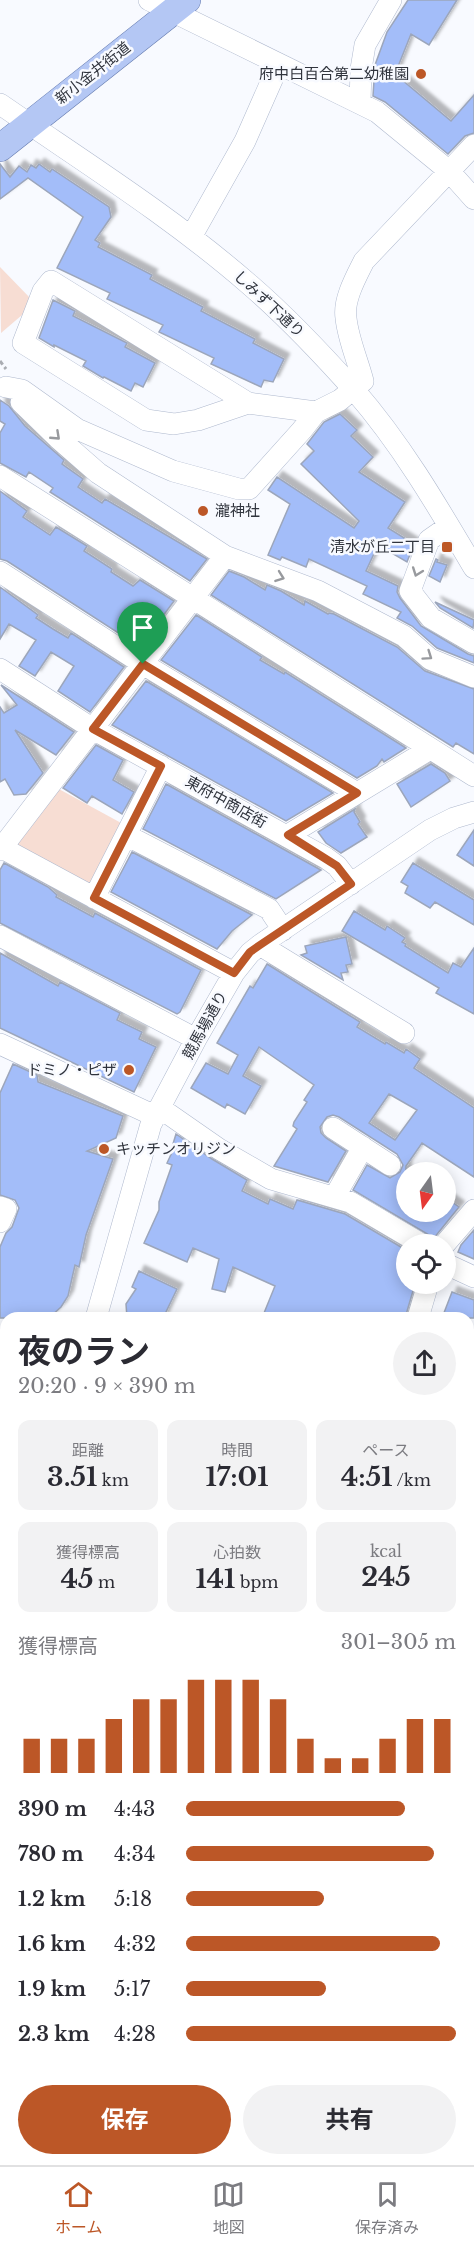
<!DOCTYPE html>
<html lang="ja">
<meta charset="utf-8">
<style>
body{margin:0;font-family:"Libre Baskerville","Noto Sans JP",serif;background:#f2f2f3;color:#2b2b33;height:100vh;display:flex;flex-direction:column;font-size:22px;white-space:nowrap}
*{box-sizing:border-box;margin:0}
p{font-size:20px;color:#7c7c81}
.icon{flex:none;width:33px;height:33px;fill:none;stroke:currentColor;stroke-width:2;stroke-linecap:round;stroke-linejoin:round}
.map{position:relative;flex:1;overflow:hidden}
.details{position:absolute;left:0px;top:1312px;width:474px;height:854px;display:flex;flex-direction:column;background:#fff;border-radius:18px 18px 0 0;box-shadow:0 3px 15px #0003}
.details>*{flex:none}
.needle{width:39px;rotate:194deg}
.controls{position:absolute;left:396px;top:1162px;display:grid;gap:12px}
.controls a{display:grid;place-items:center;width:60px;height:60px;border-radius:50%;background:#fff;box-shadow:0 3px 15px #0003;font-size:30px}
.pin{position:absolute;display:grid;place-items:center;width:51px;height:51px;color:#fff;margin:-62px -26px;border-radius:50% 50% 50% 0;rotate:-45deg;box-shadow:0 0 6px #0007}
.pin .icon{rotate:45deg}
.round{display:grid;place-items:center;flex:none;width:63px;height:63px;border-radius:32px;background:#f2f2f3}
.head{display:flex;align-items:center;justify-content:space-between;height:102px;padding:0 18px}
h1{font-size:33px;font-weight:700;line-height:45px}
.figures{display:grid;grid-template-columns:repeat(3,1fr);gap:9px;height:102px;padding:6px 18px}
.figures div{display:grid;align-content:center;border-radius:12px;background:#f2f2f3;text-align:center}
.figures b{font-size:26px;font-weight:700}
.figures small{font-size:16px;font-weight:400}
.figures p{font-size:16px}
.chart{height:168px;padding:12px 18px}
.chart p{display:flex;justify-content:space-between}
.chart svg{width:100%;height:108px;margin-top:6px;stroke:#bc5727;stroke-width:6}
.cta{display:flex;gap:12px;margin-top:auto;padding:12px 18px}
.cta a{flex:1;height:69px;border-radius:36px;background:#bc5727;color:#fff;font-size:24px;font-weight:700;line-height:69px;text-align:center}
.cta a+a{background:#f2f2f3;color:#2b2b33}
ul{padding:0 18px;list-style:none;font-size:20px}
li{display:grid;grid-template-columns:96px 72px 1fr;align-items:center;height:45px}
li i{height:15px;border-radius:8px;background:#bc5727}
.dock{display:flex;justify-content:space-around;align-items:center;height:84px;border-top:2px solid #e1e1e2;background:#fff;font-size:16px;color:#7c7c81}
.dock a{display:grid;justify-items:center;gap:3px}
.dock .on{color:#bc5727}
.map>svg:first-child{display:block}
</style>
<div class="map">
<svg width="474" height="2165" viewBox="0 0 474 2165">
<defs>
<filter id="shadow"><feDropShadow dx="5.5" dy="-5.5" stdDeviation="1.5" flood-color="#0004"/></filter>
</defs>
<rect width="100%" height="100%" fill="#f8faff"/>
<path fill="#f7ddd3" d="M0,267l32,33 -3,9 -28,24z
M57,788l66,36 -34,65 -76,-39z"/>
<path fill="#a3bdf9" stroke="#9ca6bb" stroke-width="1.5" fill-rule="evenodd" filter="url(#shadow)" d="M408,0h49l-28,45 -18,-11 -16,40 56,47 23,-26v38l-9,3 -17,18 -63,-52 -12,-6 2,-31 12,-33z
M0,164l10,13 9,-11 8,6 4,-7 5,3 3,-4 11,8 2,-3 57,38 2,10 -16,23 5,3 -2,4 54,28 -2,4 53,28 -2,4 54,28 -2,4 31,16 -11,23 -9,-2 -3,7 -50,-23 3,-6 -55,-26 4,-7 -56,-26 3,-6 -53,-25 26,-51 -55,-39 -28,21z
M53,300l22,11 -2,5 54,27 -2,4 30,16 -12,24 -8,-4 -4,8 -27,-14 -1,1 -20,-12 3,-5 -32,-16v2l-15,-9z
M0,400l9,6 16,20 39,34 -2,4 21,15 -5,8 24,16 3,-4 102,60 -17,22 -140,-89 3,-4 -24,-16 -3,5 -26,-14v-30l5,-9 -5,-3z
M340,414l17,16 -6,6 22,21 -14,15 46,30 -17,26 26,16 -7,18 -29,-17 -12,26 32,15 -1,6 3,6 21,28 47,28 6,2v7l-37,-15 -25,-22 -15,-8 4,-6 -38,-18 4,-8 -58,-27 -3,8 -24,-10 -2,3 -12,-5 22,-51 -22,-14 9,-13 77,51 5,-7 -58,-57 13,-13 -7,-7 17,-22z
M0,491l27,20 -4,6 27,18 6,-8 31,19 -3,5 28,18 -1,3 22,14 7,-6 34,21 -34,46 -133,-86 -7,-2z
M436,559l2,1 -1,2 10,3 -7,17 -11,-6z
M229,571l15,6 21,13 2,-5 14,6 23,14 1,-4 23,13 1,-1 5,1 63,33 28,24 49,18v65l-18,-11 -3,4 -242,-152z
M0,587l38,28 -2,3 17,11 15,9 3,-5 53,34 -34,45 -32,-21 16,-25 -23,-14 -16,24 -16,-10 17,-26 -27,-16 -9,15z
M435,602l39,18 -1,8 -33,-20z
M196,615l66,42 -2,3 24,14 1,-2 121,76 -22,14 -2,-3 -5,7 -20,12 -196,-118z
M146,681l187,112 -47,28 -174,-96z
M1,685l73,47 -18,23 -41,-25 28,43 -17,21 -12,1 -9,-16 -5,3v-75l4,6 13,-8z
M96,745l27,15 -10,20 21,12 -12,22 -30,-18 -5,7 -24,-15z
M431,764l14,9 5,8 -39,26 -14,-23z
M166,784l153,85 2,1 -45,29 -133,-70z
M355,809l-1,3 6,10 -2,2 9,13 -26,16 -15,-10 -8,-11z
M474,830v36l-17,-11z
M132,852l120,63 -20,16 -15,18 -106,-57z
M4,863l44,24 9,8 -1,2 37,20 2,-4 106,57 -21,42 -3,2 -177,-91v-53z
M413,863l61,37v25l-39,-23 -5,6 -25,-15 3,-7 -7,-4z
M354,911l31,19 2,-4 18,12 -3,4 4,2 -1,2 43,27 5,-10 8,4 13,-19v66l-38,-21 3,-5 -97,-57z
M346,937l6,27 -6,1 2,7 -7,1 2,7 -42,-25 6,-2 -2,-7z
M0,953l58,33 2,-4 60,31 -3,7 25,12 -3,7 17,8 -22,45 -134,-64z
M267,964l93,58 -3,5 28,17 1,-2 18,11 2,-4 14,10 -6,9 60,40v69l-52,-34 -16,23v46h40v-14l13,9 -25,31 -81,-48 14,-25 23,13 10,-6 3,-7 -6,-11 -58,-37 -6,-2 -6,2 -7,10 1,6 5,5 20,13 -18,31 -54,-16 23,-37 -4,-3 1,-4 13,-20 -3,-2 10,-15 -55,-38 -16,29 18,10 -16,28 -18,-10 -2,4 -34,-20 15,-25 22,11 10,-19 -21,-12 33,-57 3,2zM389,1094l28,16 -22,30 -26,-17z
M13,1064l24,11 1,7 85,34 -7,22 -29,13 26,8 -27,76 -7,32 -4,-2 -7,31 -7,11 -12,11h-49v-71l6,-14 6,-6 7,-19 -4,-8 -15,-5v-102z
M176,1134l36,25 35,21 -5,11 26,13 2,-5 23,10 4,-9 48,14 61,36v34h9l-10,34h-143l13,-32 -42,-19 -8,25 -13,-3 7,-30 -26,-11 -6,14 -43,-19 15,-33v-8l13,-37 -5,-2 7,-15 -2,-1z
M474,1230v29l-16,-7 3,-7z
M139,1271l38,18 -14,29h-36l-1,-14 10,-15 -4,-2z
M452,1292l22,8v18h-32z"/>
<g fill="none" stroke-linecap="round" stroke-linejoin="round">
<g stroke="#afb9ce" stroke-width="22">
<path id="minor" d="M149,0l228,112 72,59 25,28
M360,103l1,-34 4,-24 26,-45
M0,104c84,58 172,113 250,181 37,32 72,69 105,106 47,54 83,116 119,177
M191,237l54,-96 34,-77
M6,387l16,3 55,39 96,42 66,18h10l53,-59 14,-18 24,-12 23,-19c-5,-20 -15,-42 -17,-63 -3,-18 10,-41 18,-57l110,-116
M21,402l37,36 40,35 127,83 93,35 86,45 26,23 44,18
M248,403l-50,17 -24,4 -28,-4 -123,-77 20,-52 8,-10 197,122 68,9
M0,476l474,300
M449,526l-20,14 -19,51 21,27 43,25
M0,572l143,92 214,129
M0,669l93,60 233,129 11,8 14,18
M126,835l143,74 14,21
M288,835l142,-86
M2,848l232,125
M0,850l225,-294
M94,898l67,-132
M0,936l196,103
M260,945l144,88
M0,1044l155,72
M160,1108l59,41 52,30 79,23 73,43
M333,1128l57,37
M335,1196l28,-49
M0,1207l6,2 -6,13
M444,1245l30,-35
M446,1264l28,13
M96,1318l55,-194 45,-85 38,-66 16,-20 10,-8 170,-115 24,-12 20,-6
M418,1318l10,-34
M0,1344l6,4
M468,1449l6,3
M0,1532l6,-12
M468,1584l6,-6
M468,1811l6,3
M0,2008l6,2
M468,2136l6,1
M229,2160l7,5
M2,2165l4,-20
M392,2165l3,-5"/>
</g>
<g stroke="#657baf" stroke-width="28">
<path id="major" d="M0,148l187,-148
M0,1561l6,1
M0,1656l6,4
M468,1694l6,1
M468,1954l6,3"/>
</g>
<g stroke="#657baf" stroke-width="33">
<path id="highway" d="M0,1862l6,1
M468,1972l6,2
M468,1996l6,3"/>
</g>
<path stroke="#aaadb3" stroke-width="3" stroke-dasharray="4.5 3" stroke-linecap="butt" d="M0,361l6,8
M0,1697l3,-12"/>
<use href="#minor" stroke="#fff" stroke-width="21"/>
<use href="#major" stroke="#b4c7f4" stroke-width="27"/>
<use href="#highway" stroke="#82a1ed" stroke-width="32"/>
<path stroke="#62656d" stroke-width="4.5" stroke-dasharray="8 8" stroke-linecap="butt" d="M0,1389l6,5
M0,1436l6,4
M468,1643h6
M468,1653h6
M468,1782l6,4
M468,1794l6,3"/>
</g>
<defs><path id="oneway-chevron" d="M-2-3.5L2.5 0L-2 3.5" fill="none" stroke-width="1.6" stroke-linecap="round" stroke-linejoin="round" transform="scale(1.5)"/></defs>
<g stroke="#989a9e">
<use href="#oneway-chevron" transform="translate(56 436) rotate(43)"/>
<use href="#oneway-chevron" transform="translate(417 572) rotate(110)"/>
<use href="#oneway-chevron" transform="translate(280 577) rotate(20)"/>
<use href="#oneway-chevron" transform="translate(428 656) rotate(35)"/>
</g>
<g fill="none" stroke-linecap="round" stroke-linejoin="round">
<g stroke="#fff" stroke-width="12">
<path id="route" d="M143,664l214,129 -69,42 49,31 14,18 -91,61 -10,7 -16,21 -140,-75 67,-132 -68,-37z"/>
</g>
<use href="#route" stroke="#bc5727" stroke-width="8"/>
</g>
<g fill="#bc5727" stroke="#f8faff" stroke-width="2">
<circle cx="421" cy="74" r="6"/>
<circle cx="203" cy="511" r="6"/>
<rect x="441" y="541" width="12" height="12" rx="3"/>
<circle cx="129" cy="1070" r="6"/>
<circle cx="104" cy="1149" r="6"/>
</g>
<g text-anchor="middle" stroke-width="5" stroke-linejoin="round" paint-order="stroke">
<g font-size="15" fill="#30343d" stroke="#f8faff">
<text transform="translate(93 73) rotate(-38)" y="5">新小金井街道</text>
<text transform="translate(269 304) rotate(43)" y="5">しみず下通り</text>
<text transform="translate(226 802) rotate(29)" y="5">東府中商店街</text>
<text transform="translate(205 1025) rotate(-61)" y="5">競馬場通り</text>
</g>
<g font-size="15" fill="#30343d" stroke="#f8faff" text-anchor="end">
<text x="409" y="79">府中白百合第二幼稚園</text>
<text x="215" y="516" text-anchor="start">瀧神社</text>
<text x="435" y="552">清水が丘二丁目</text>
<text x="117" y="1075">ドミノ・ピザ</text>
<text x="116" y="1154" text-anchor="start">キッチンオリジン</text>
</g>
</g>
</svg>
<div class="controls">
<a><svg class="needle" viewBox="-14 -14 28 28"><path d="M0-13l5 13h-10z" fill="#e53935"/><path d="M0 13l5-13h-10z" fill="#7c7c81"/></svg></a>
<a><svg class="icon" aria-label="locate" viewBox="0 0 24 24"><circle cx="12" cy="12" r="6"/><path d="M12 2v4M12 18v4M2 12h4M18 12h4"/></svg></a>
</div>
<div class="pin" style="left:143px;top:664px;background:#1e9e55"><svg class="icon" aria-label="arrive" viewBox="0 0 24 24"><path d="M6 21V4h12l-3 4 3 4H6"/></svg></div>
<section class="details">
<div class="head"><div><h1>夜のラン</h1><p>20:20 · 9 × 390 m</p></div><a class="round"><svg class="icon" aria-label="share" viewBox="0 0 24 24"><path d="M12 15V3M7 8l5-5 5 5M5 13v7h14v-7"/></svg></a></div>
<div class="figures">
<div><p>距離</p><b>3.51<small> km</small></b></div>
<div><p>時間</p><b>17:01</b></div>
<div><p>ペース</p><b>4:51<small> /km</small></b></div>
</div>
<div class="figures">
<div><p>獲得標高</p><b>45<small> m</small></b></div>
<div><p>心拍数</p><b>141<small> bpm</small></b></div>
<div><p>kcal</p><b>245</b></div>
</div>
<div class="chart"><p><span>獲得標高</span>301–305 m</p>
<svg viewBox="0 0 160 44" preserveAspectRatio="none"><path d="M5 44V30M15 44V30M25 44V30M35 44V22M45 44V14M55 44V14M65 44V6M75 44V6M85 44V6M95 44V14M105 44V30M115 44V38M125 44V38M135 44V30M145 44V22M155 44V22"/></svg>
</div>
<ul>
<li><b>390 m</b>4:43<i style="width:81%"></i></li>
<li><b>780 m</b>4:34<i style="width:92%"></i></li>
<li><b>1.2 km</b>5:18<i style="width:51%"></i></li>
<li><b>1.6 km</b>4:32<i style="width:94%"></i></li>
<li><b>1.9 km</b>5:17<i style="width:52%"></i></li>
<li><b>2.3 km</b>4:28<i style="width:100%"></i></li>
</ul>
<div class="cta"><a>保存</a><a>共有</a></div>
</section>
</div>
<nav class="dock">
<a class="on"><svg class="icon" aria-label="home" viewBox="0 0 24 24"><path d="M3 11l9-7 9 7M6 9v11h12V9"/></svg>ホーム</a>
<a><svg class="icon" aria-label="map" viewBox="0 0 24 24"><path d="M3 6l6-2 6 2 6-2v14l-6 2-6-2-6 2zM9 4v14M15 6v14"/></svg>地図</a>
<a><svg class="icon" aria-label="saved" viewBox="0 0 24 24"><path d="M7 4h10v16l-5-4-5 4z"/></svg>保存済み</a>
</nav>
